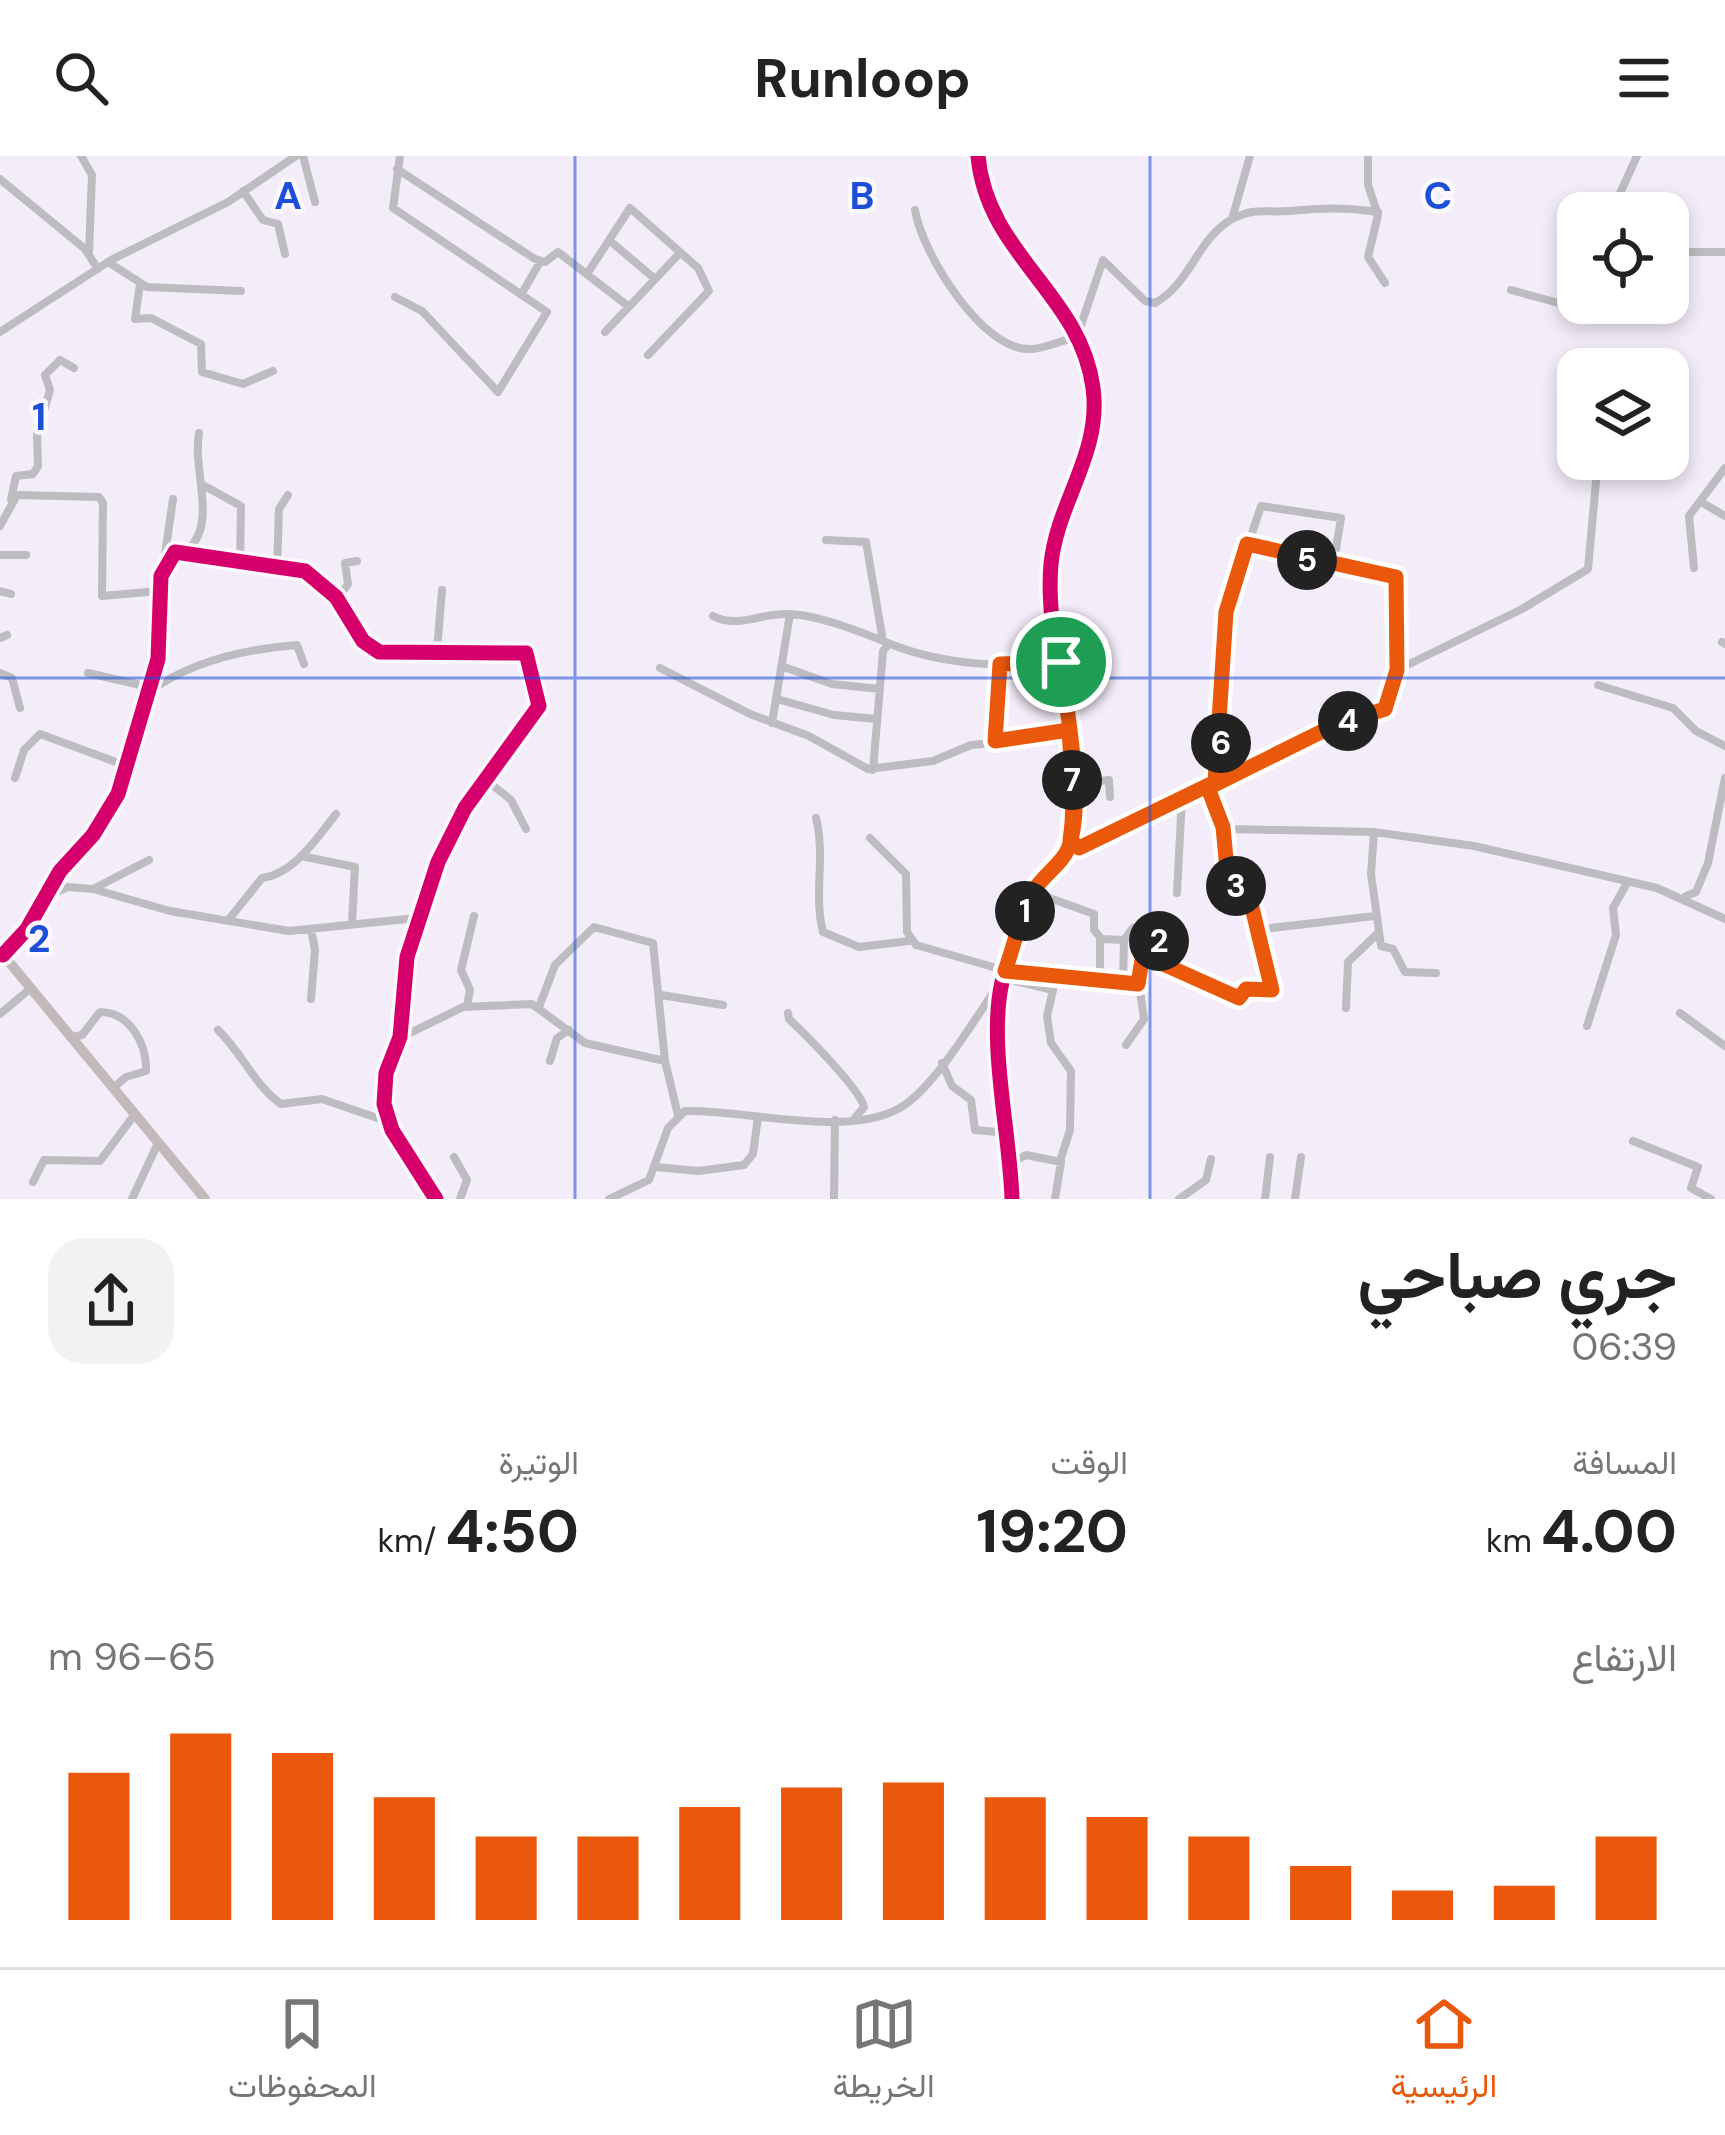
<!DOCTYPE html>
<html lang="ar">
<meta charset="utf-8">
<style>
body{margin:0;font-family:"DM Sans",Vazirmatn,sans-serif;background:#f2f2f2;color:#222;direction:rtl;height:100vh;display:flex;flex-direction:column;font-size:45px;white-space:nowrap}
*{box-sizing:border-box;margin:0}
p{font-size:39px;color:#767676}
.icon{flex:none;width:66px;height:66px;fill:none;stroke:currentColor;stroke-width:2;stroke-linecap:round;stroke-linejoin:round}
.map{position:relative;height:1043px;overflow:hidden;direction:ltr}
.sheet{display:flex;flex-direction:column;background:#fff;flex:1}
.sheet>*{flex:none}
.fabs{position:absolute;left:1557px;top:36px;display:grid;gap:24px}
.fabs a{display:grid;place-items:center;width:132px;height:132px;border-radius:24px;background:#fff;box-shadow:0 6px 18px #0003;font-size:60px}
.pin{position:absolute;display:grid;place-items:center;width:102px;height:102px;color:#fff;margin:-51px;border:6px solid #fff;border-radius:50%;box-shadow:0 3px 12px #0007}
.km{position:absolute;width:60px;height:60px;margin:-30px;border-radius:50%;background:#222;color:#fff;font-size:33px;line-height:60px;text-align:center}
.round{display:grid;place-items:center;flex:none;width:126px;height:126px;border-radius:36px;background:#f2f2f2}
.head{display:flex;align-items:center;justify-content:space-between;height:204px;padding:0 48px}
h1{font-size:66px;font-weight:700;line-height:90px}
.metrics{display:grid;grid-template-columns:repeat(3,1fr);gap:18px;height:204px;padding:12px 48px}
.metrics div{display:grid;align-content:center}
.metrics b{font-size:60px;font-weight:700}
.metrics small{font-size:33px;font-weight:400}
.metrics p{font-size:33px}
.chart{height:336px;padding:24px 48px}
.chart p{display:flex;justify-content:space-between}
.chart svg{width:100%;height:216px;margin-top:12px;stroke:#ea580c;stroke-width:6}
header{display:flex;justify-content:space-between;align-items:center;height:156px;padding:0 48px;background:#fff;font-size:54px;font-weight:700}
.menu{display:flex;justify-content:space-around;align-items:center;height:168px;border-top:3px solid #e0e0e0;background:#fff;font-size:33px;color:#767676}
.menu a{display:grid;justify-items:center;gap:6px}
.menu .selected{color:#ea580c}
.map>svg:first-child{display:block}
</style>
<header><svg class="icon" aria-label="menu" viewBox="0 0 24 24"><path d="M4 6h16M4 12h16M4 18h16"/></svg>Runloop<svg class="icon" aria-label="search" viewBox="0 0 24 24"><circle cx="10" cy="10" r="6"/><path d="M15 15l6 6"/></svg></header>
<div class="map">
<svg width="1725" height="1043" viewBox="0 0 1725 1043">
<rect width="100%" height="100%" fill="#f3ecf9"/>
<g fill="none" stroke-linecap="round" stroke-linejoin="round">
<path stroke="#bdbcc0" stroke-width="8" d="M81,0l11,19 -3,77
M303,0l12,46
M978,0c9,99 103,138 115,232 9,65 -36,114 -42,176 -7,75 29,173 22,254 -4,46 -24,42 -42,77 -12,25 -22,59 -29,87 -14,62 8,150 10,217
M1250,0l-18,63c23,-12 33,-6 57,-8 32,-3 56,-4 89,1
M1368,0v29l10,30 -10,42 17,26
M397,13l138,90 10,3 13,-10 70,54
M0,23l85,70 13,20
M243,35l20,29 15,4 7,30
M915,54c7,43 68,143 117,139 14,-1 31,-9 45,-12l26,-77 42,41 10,2c37,-21 41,-63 77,-84
M1611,57l26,-57
M609,84l46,39
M1668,88l17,8h40
M108,106l39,25 94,4
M587,118l43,-66 68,60 11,23 -61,64
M140,128l-5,35 16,-1 50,26 1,28 41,12 30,-13
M1511,134l77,21 10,-1 1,-7
M521,139l19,-33
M395,141l27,14 76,81 49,-80 -154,-104 7,-52
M0,176l111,-72 117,-58 68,-46
M605,176l74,-78
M201,328l40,22 -1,59
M11,343l5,-23 17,-2 5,-8 -1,-31 13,-45 -5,-15 15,-15 14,8
M1701,346l24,14
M0,370l17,-31 82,2 4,6 -1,93 57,-5
M826,384l40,2 16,93
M1247,388l149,33 1,93
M188,393c30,-25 4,-79 11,-116
M0,399h26
M164,406l9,-63
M1694,412l-5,-52 36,-48
M277,413l2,-60 9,-14
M0,435l11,3
M338,442l10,-14 -3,-21 12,-2
M713,460c25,13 48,-3 74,-2 31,0 79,20 106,31 51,20 115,23 169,18
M0,482l7,-3
M1722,486l3,2
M437,495l5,-61
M784,511l48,17 48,5
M660,512l90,46 59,22 59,33 65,-8 38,-16 36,-3 22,-10 40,-2
M0,517l12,5 8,30
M88,517l61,14
M1598,529l75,23 23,23 29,15
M149,536c42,-31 96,-43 148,-47l7,19
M777,543l57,16 43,4
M772,567l18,-109
M995,585l5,-76
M873,614l10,-119 6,-7
M15,622l9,-28 16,-16 84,31
M486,624l25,20 15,29
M1216,624l10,-168 35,-106 80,12 -8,49
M1073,628l36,-4 1,17
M1207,632l128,-63 50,-16 12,-39 125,-61 66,-40 10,-110
M816,662c10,41 -3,74 7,114l36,15 50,-6
M1374,676l-3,42 10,72 12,3 12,23 31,1
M870,682l36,36 1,58 9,13 98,28 125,11
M1066,698l141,-66 9,28 12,13 146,3 100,14 183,42 68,31
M301,700l54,11 -3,56
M95,732l54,-28
M1033,736l61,22v16l6,7v44
M1177,737l5,-96
M1686,740l10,-4 12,-29 17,-85
M45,741l23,-10 25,2 77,22 119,20 128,-13
M230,762l32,-40c32,-4 55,-40 74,-64
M311,773l4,21 -4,49
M1254,774l121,-14
M1142,780l16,3 8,28 73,31 7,-9 26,1 -24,-99 -20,-12 -4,-51
M1101,783l23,1
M3,799l24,-26 33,-58 33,-36 25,-41 40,-135 3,-83 14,-24 130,19 31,26 27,44 16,11 147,1 13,53 -74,102 -27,54 -31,95 -7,80 -14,36 -2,31 8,26 44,69
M1123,827l1,-43 9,-12 9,8 -3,48 5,35 -18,26
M661,839l62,10
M467,850l3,-16 -9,-20 13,-54
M539,851l16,-42 39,-38 59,16 12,118 13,54
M1346,852l2,-46 29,-28
M788,857l1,6c16,15 71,70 75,88l-9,11
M1680,857l45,33
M0,858l31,-26
M1587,870l29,-91 -3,-27 14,-25
M218,874c24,23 37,56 63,74l41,-5 64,22
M73,881l9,-2 18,-23c29,0 47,31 46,59l-20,6 -13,11
M402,881l61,-30 69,-3 53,39 80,18
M550,905l7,-23 12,-8
M942,907l10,23 19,14 4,30 34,3
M1633,985l65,26 -7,21 20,11
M454,1001l13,23 -7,19
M1011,1007l15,-8 35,7 -6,37
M656,1011l42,4 46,-6 9,-11 5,-37
M33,1026l11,-22 56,1 35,-47
M132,1043l26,-56
M609,1043l40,-19 19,-52 17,-17c61,-2 170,30 221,-7 35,-26 71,-89 97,-126l50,12 -6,26 4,27 20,28 -1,59 -10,31
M834,1043l1,-79
M1179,1043l27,-19 5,-21
M1265,1043l5,-42
M1295,1043l6,-42"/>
<path stroke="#c3b9bb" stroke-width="10" d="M0,795l205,248"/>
<g stroke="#fbf9fd" stroke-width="22">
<path id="cycleway" d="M978,0c9,99 103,138 115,232 9,65 -36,114 -42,176 -7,75 29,173 22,254 -4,46 -24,42 -42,77 -12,25 -22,59 -29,87 -14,62 8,150 10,217
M3,799l24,-26 33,-58 33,-36 25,-41 40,-135 3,-83 14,-24 130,19 31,26 27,44 16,11 147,1 13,53 -74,102 -27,54 -31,95 -7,80 -14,36 -2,31 8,26 44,69"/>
</g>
<use href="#cycleway" stroke="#d6006c" stroke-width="15"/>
</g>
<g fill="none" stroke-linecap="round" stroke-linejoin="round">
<g stroke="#fff" stroke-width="24">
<path id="route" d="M1061,506c5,50 25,140 7,187 -6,15 -26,27 -35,43 -13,24 -19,54 -28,79l133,13 8,-48 12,3 5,25 76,34 7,-9 26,1 -24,-99 -20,-11 -5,-53 -15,-39 127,-63 50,-16 12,-39 -1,-93 -149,-33 -21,68 -11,170 -136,66 -9,-8c6,-37 1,-73 -1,-110l-74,11 5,-77 61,-2"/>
</g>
<use href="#route" stroke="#ea580c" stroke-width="15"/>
</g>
<path fill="none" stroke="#1d4ed8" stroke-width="3" stroke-opacity="0.55" d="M575,0v1043M1150,0v1043M0,522h1725"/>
<g font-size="39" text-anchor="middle" font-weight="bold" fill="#1d4ed8" stroke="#fbf9fd" stroke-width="9" stroke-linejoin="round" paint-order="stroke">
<text x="288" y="53">A</text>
<text x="862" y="53">B</text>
<text x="1438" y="53">C</text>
<text x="39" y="274">1</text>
<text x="39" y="796">2</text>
</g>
</svg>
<div class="fabs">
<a><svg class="icon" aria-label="locate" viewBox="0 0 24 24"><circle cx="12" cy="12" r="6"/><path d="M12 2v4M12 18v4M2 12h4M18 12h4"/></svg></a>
<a><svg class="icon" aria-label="layers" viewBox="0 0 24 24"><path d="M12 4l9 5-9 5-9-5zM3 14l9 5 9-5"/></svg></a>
</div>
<div class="pin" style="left:1061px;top:506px;background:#1e9e55"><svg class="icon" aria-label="arrive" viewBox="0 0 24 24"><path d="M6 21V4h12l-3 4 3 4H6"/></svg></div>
<b class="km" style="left:1025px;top:755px">1</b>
<b class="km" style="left:1159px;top:785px">2</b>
<b class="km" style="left:1236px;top:730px">3</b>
<b class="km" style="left:1348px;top:565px">4</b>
<b class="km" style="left:1307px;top:404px">5</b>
<b class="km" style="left:1221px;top:587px">6</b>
<b class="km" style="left:1072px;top:624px">7</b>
</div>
<section class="sheet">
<div class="head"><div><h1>جري صباحي</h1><p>06:39</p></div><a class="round"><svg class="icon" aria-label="share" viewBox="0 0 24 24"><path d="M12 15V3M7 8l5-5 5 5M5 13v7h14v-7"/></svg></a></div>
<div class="metrics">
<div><p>المسافة</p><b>4.00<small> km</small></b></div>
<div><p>الوقت</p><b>19:20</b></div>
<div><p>الوتيرة</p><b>4:50<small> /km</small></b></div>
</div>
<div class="chart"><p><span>الارتفاع</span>65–96 m</p>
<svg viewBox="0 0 160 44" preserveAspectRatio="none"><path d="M5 44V14M15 44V6M25 44V10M35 44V19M45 44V27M55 44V27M65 44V21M75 44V17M85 44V16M95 44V19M105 44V23M115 44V27M125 44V33M135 44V38M145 44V37M155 44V27"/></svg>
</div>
</section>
<nav class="menu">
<a class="selected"><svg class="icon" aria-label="home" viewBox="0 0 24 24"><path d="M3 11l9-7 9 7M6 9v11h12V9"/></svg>الرئيسية</a>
<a><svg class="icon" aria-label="map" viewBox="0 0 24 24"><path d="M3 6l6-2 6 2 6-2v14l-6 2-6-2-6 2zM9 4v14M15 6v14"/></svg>الخريطة</a>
<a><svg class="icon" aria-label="saved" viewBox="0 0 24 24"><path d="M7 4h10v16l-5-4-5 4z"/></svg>المحفوظات</a>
</nav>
